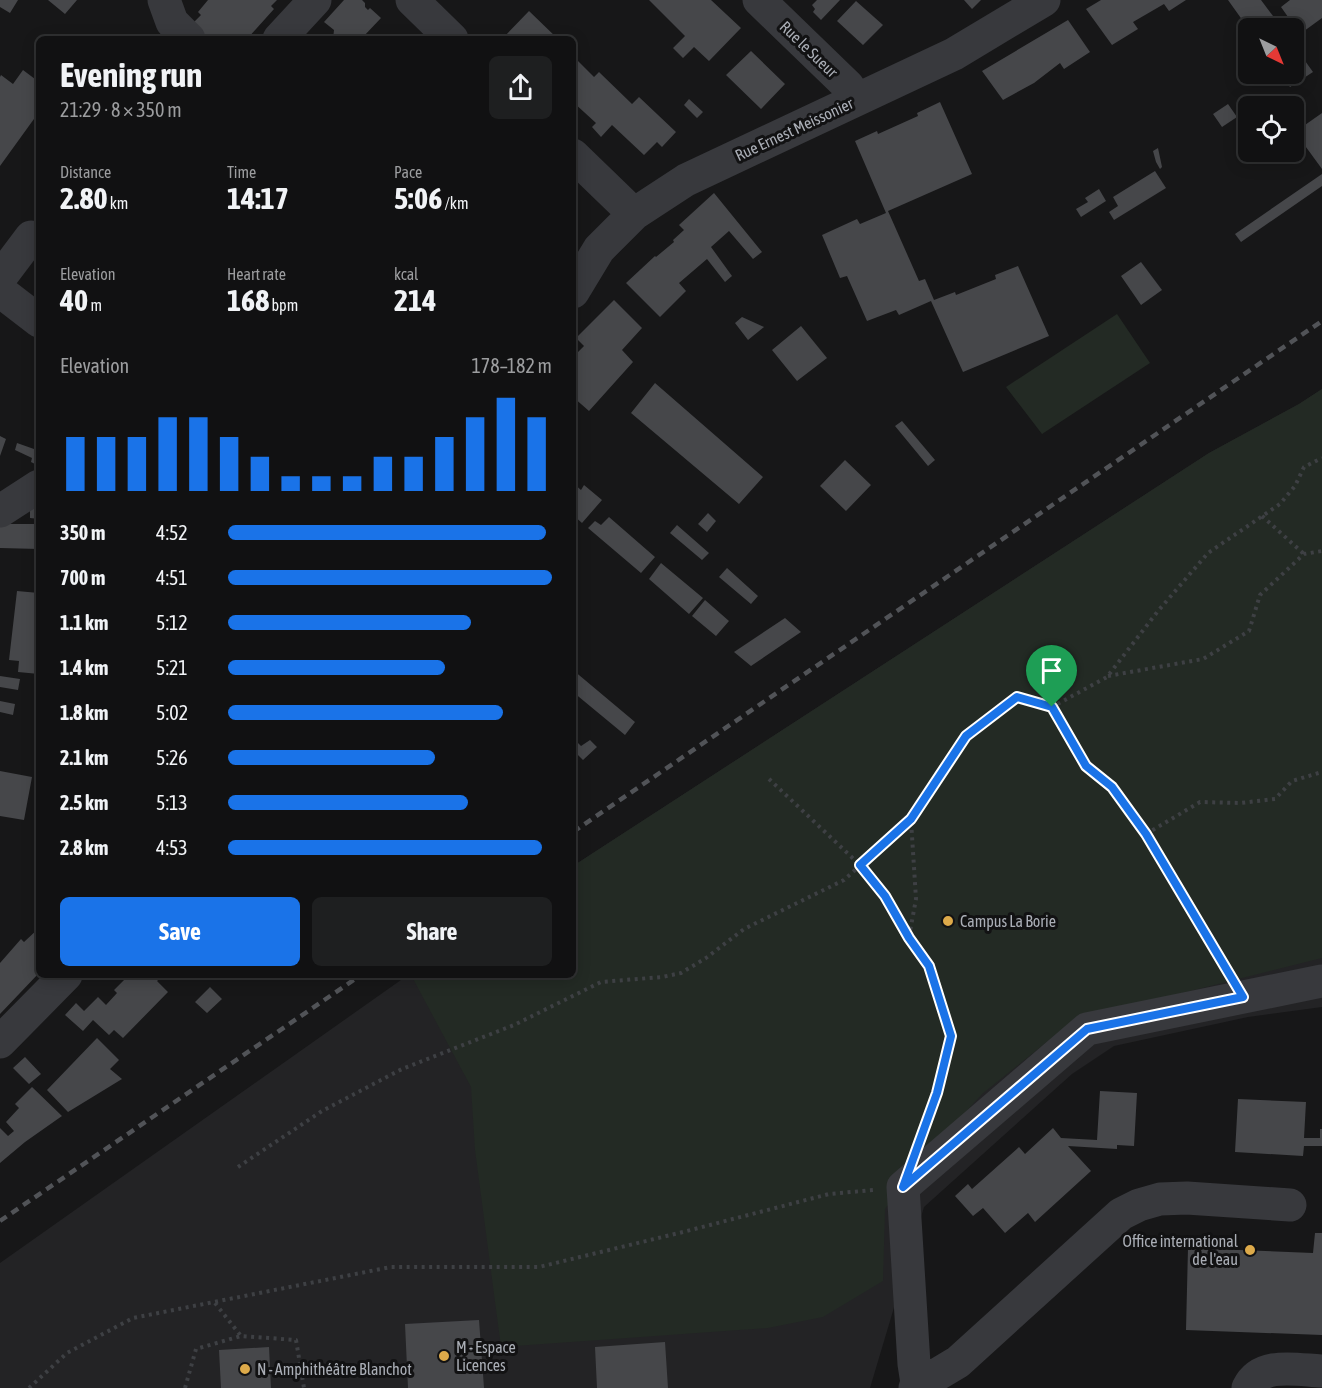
<!DOCTYPE html>
<meta charset="utf-8">
<style>
body{margin:0;font-family:"Asap Condensed",sans-serif;background:#1e1f20;color:#f1f3f6;height:100vh;display:flex;flex-direction:column;font-size:22px;white-space:nowrap}
*{box-sizing:border-box;margin:0}
p{font-size:20px;color:#9c9d9f}
.icon{flex:none;width:33px;height:33px;fill:none;stroke:currentColor;stroke-width:2;stroke-linecap:round;stroke-linejoin:round}
.map{position:relative;flex:1;overflow:hidden}
.sheet{position:absolute;left:36px;top:36px;width:540px;height:942px;display:flex;flex-direction:column;background:#111112;border-radius:9px;box-shadow:0 3px 15px #0003,0 0 0 2px #303132}
.sheet>*{flex:none}
.needle{width:39px;rotate:137deg}
.controls{position:absolute;left:1238px;top:18px;display:grid;gap:12px}
.controls a{display:grid;place-items:center;width:66px;height:66px;border-radius:9px;background:#111112;box-shadow:0 3px 15px #0003,0 0 0 2px #303132;font-size:30px}
.pin{position:absolute;display:grid;place-items:center;width:51px;height:51px;color:#fff;margin:-62px -26px;border-radius:50% 50% 50% 0;rotate:-45deg;box-shadow:0 0 6px #0007}
.pin .icon{rotate:45deg}
.round{display:grid;place-items:center;flex:none;width:63px;height:63px;border-radius:9px;background:#1e1f20}
.headline{display:flex;align-items:center;justify-content:space-between;height:102px;padding:0 24px}
h1{font-size:33px;font-weight:700;line-height:45px}
.metrics{display:grid;grid-template-columns:repeat(3,1fr);gap:9px;height:102px;padding:6px 24px}
.metrics div{display:grid;align-content:center}
.metrics b{font-size:30px;font-weight:700}
.metrics small{font-size:16px;font-weight:400}
.metrics p{font-size:16px}
.chart{height:168px;padding:12px 24px}
.chart p{display:flex;justify-content:space-between}
.chart svg{width:100%;height:108px;margin-top:6px;stroke:#1a73e8;stroke-width:6}
.action{display:flex;gap:12px;margin-top:auto;padding:12px 24px}
.action a{flex:1;height:69px;border-radius:9px;background:#1a73e8;color:#fff;font-size:24px;font-weight:700;line-height:69px;text-align:center}
.action a+a{background:#1e1f20;color:#f1f3f6}
ul{padding:0 24px;list-style:none;font-size:20px}
li{display:grid;grid-template-columns:96px 72px 1fr;align-items:center;height:45px}
li i{height:15px;border-radius:8px;background:#1a73e8}
.map>svg:first-child{display:block}
</style>
<div class="map">
<svg width="1322" height="1388" viewBox="0 0 1322 1388">
<rect width="100%" height="100%" fill="#171718"/>
<path fill="#232325" d="M1322,389v618l-74,10 -134,29 -42,28 -148,133 -54,181h-870v-125l408,-288h165v-109l636,-413 90,-49z"/>
<path fill="#232a24" d="M1117,314l33,49 -108,71 -36,-47z
M1322,389v569l-248,62 -92,74 -47,52 -50,63 -2,72 -60,36 -55,11 -267,19 -26,-197 -4,-63 -60,-112h162v-109l636,-413 90,-49z"/>
<path fill="#46474a" d="M0,0h18l-8,13 -10,-6z
M48,0h29l-12,14z
M208,0h69l-6,6 3,3 -27,30h-38l-17,-15 9,-9 -3,-3z
M344,0h18l3,3v4l3,3 2,-2 11,10 -18,19 3,2h-33l1,-9 -10,-8z
M649,0h62l30,28 -32,33 -15,-14 -11,11 -10,-10 12,-12z
M817,0h23l-19,20 -8,-8 2,-3 -3,-4z
M964,0h17l-9,9z
M1101,0h85l-17,11 -5,-7 -31,18 5,7 -26,16 -26,-36z
M1228,0h33l21,28h-34z
M1290,0h32v18l-22,16 -19,-27z
M856,1l27,24 -20,20 -26,-24z
M529,11l29,28h-52l-2,-2z
M1068,20l22,32 -26,17 -4,-6 -26,20 -31,17 -21,-29z
M1293,44l20,28 -23,15 -9,-13h12z
M751,51l34,33 -24,25 -35,-34z
M573,56l21,21 5,-5 33,32 7,-7 37,35 -14,15 -5,-5 -13,13 -32,-30 -11,12 -9,-10 4,-4 -23,-21z
M23,70l16,12v30l-39,54v-89l1,-2 12,9z
M689,99l14,13 -6,6 -13,-13z
M940,102l32,72 -84,37 31,70 6,-2 9,21 21,-8 1,3 40,-16 -1,-4 23,-9 31,70 -86,36 -32,-71 -32,14 -3,-5 -29,11 -20,-45 -7,2 -18,-43 35,-16 3,5 26,-11 -31,-72 22,-10 1,3 40,-18 -1,-3z
M1228,104l9,13 -15,10 -9,-13z
M1322,113v56l-27,-37z
M1158,148l4,19 -2,2 -4,-7 -3,-11z
M1155,171l11,17 -52,32 -5,-8 9,-6 -5,-9z
M1322,174v12l-81,56 -6,-8z
M1099,189l7,12 -25,16 -5,-8 12,-7 -3,-4z
M714,193l48,59 -9,7 -24,-28 -18,16 21,29 -7,6 -18,-23 -28,24 7,8 -26,26 -34,-34 29,-27 1,1 18,-15 -1,-2 11,-10 -5,-5z
M1141,262l21,28 -21,15 -20,-29z
M614,300l28,28 -20,22 11,12 -44,49 -16,-14v-40l11,-11 -8,-8z
M742,317l22,10 -16,13 -13,-17z
M801,326l26,32 -30,23 -25,-31z
M655,383l108,94 -24,27 -108,-91z
M902,421l33,39 -7,6 -33,-40z
M0,436l6,3 -6,17z
M39,438v28l-8,-4 1,-4 -17,-8 2,-7 17,6z
M845,460l26,25 -25,26 -26,-25z
M573,483l8,7 3,-5 18,15 -20,23 -9,-8z
M39,495v24l-9,-1v-18z
M708,513l8,8 -9,11 -9,-8z
M609,517l46,40 -14,16 -53,-45 7,-7 6,4z
M0,524h39v25l-39,-1z
M677,525l32,28 -7,7 -32,-27z
M661,563l42,35 -14,16 -40,-35z
M727,568l31,28 -7,8 -32,-27z
M17,591l22,2v81l-21,-2 1,-11 -10,-1z
M705,600l24,21 -13,15 -24,-20z
M785,618l16,14 -50,34 -17,-14z
M573,670l62,52 -10,13 -52,-43z
M0,676l20,3 -2,11 -18,-3z
M0,701l15,3 -2,11 -13,-3z
M573,738l8,8 9,-6 7,7 -14,13 -10,-10z
M0,771l32,6 -8,43 -24,-4z
M39,928v45l-39,41v-51l21,-24 3,3z
M129,975h34l-6,6 11,11 -45,46 -9,-8 -5,5 -16,-15 -10,11 -18,-16 11,-12 8,8 14,-14 8,8 11,-12 -3,-3z
M210,987l12,12 -15,14 -12,-11z
M97,1038l22,22 -9,9 12,10 -54,33 -21,-22z
M25,1057l16,17 -12,10 -16,-16z
M32,1087l30,29 -37,26 -25,21v-35l8,8 6,-5 -8,-9 13,-14 -4,-4z
M1100,1091l37,2 -3,53 -17,-1v4l-49,-3 23,25 -56,51 -7,-9 -23,20 -22,-25 -10,8 -18,-20 13,-12 4,5 47,-42 6,7 28,-26 8,10 36,2z
M1238,1099l68,3 -2,36h16v-9h2v17h-18l-1,10 -68,-4z
M1315,1233h7v102l-136,-5 2,-82 125,5z
M479,1320l5,68h-76l-3,-64z
M665,1342l3,46h-71l-2,-41z
M269,1347l2,41h-50l-2,-38z"/>
<g fill="none" stroke-linecap="round" stroke-linejoin="round">
<path stroke="#3e4044" stroke-width="4" stroke-dasharray="3 4.5" stroke-linecap="butt" d="M1262,516l42,38
M1108,676l95,-17 46,-28 11,-36 44,-41 18,-3
M1052,707l34,59 26,21 34,47 81,137
M769,779l91,86 25,31 24,42 20,28 22,70 -14,57 -13,36
M1146,834l54,-32 40,1 35,-4 17,-18 30,-9
M909,937l7,-38 -5,-79
M238,1167l84,-56 80,-42 112,-44 87,-43 61,-5 19,-4 25,-15 38,-29 100,-49 67,-61 54,-83 52,-39 35,10 55,-30 51,-66 50,-58 72,-49 15,-18 9,-19 18,-9
M215,1303l26,33
M29,1388l38,-35 66,-35 258,-51h148l144,-35 146,-38 44,-4
M185,1388l11,-39 45,-13 55,4 8,48"/>
<path stroke="#38393d" stroke-width="33" d="M164,0l8,22 17,17
M412,0l40,39
M759,0l89,86 7,14
M279,39l36,-39
M573,155l61,59
M0,278l31,-41 8,6
M0,291l39,30
M573,292l26,-43 35,-35 52,-34 268,-126 90,-54
M0,511l39,-25
M0,1042l66,-67
M917,1383l21,-9 20,-12 163,-148 18,-9 21,-6 27,-1 103,7
M915,1388l2,-5 -3,-19 -11,-177 184,-158 235,-48
M1248,1388c13,-27 49,-18 74,-17"/>
<path stroke="#515357" stroke-width="4.5" stroke-dasharray="8 6" stroke-linecap="butt" d="M573,832l749,-511
M0,1221l361,-246"/>
</g>
<g fill="none" stroke-linecap="round" stroke-linejoin="round">
<g stroke="#fff" stroke-width="12">
<path id="route" d="M1017,697l35,10 34,59 26,21 34,47 97,163 -156,32 -184,158 34,-94 14,-57 -22,-70 -20,-28 -24,-42 -25,-31 51,-46 55,-83z"/>
</g>
<use href="#route" stroke="#1a73e8" stroke-width="8"/>
</g>
<g fill="#ddaa4a" stroke="#121213" stroke-width="2">
<circle cx="948" cy="921" r="6"/>
<circle cx="1250" cy="1250" r="6"/>
<circle cx="444" cy="1356" r="6"/>
<circle cx="245" cy="1369" r="6"/>
</g>
<g text-anchor="middle" stroke-width="6" stroke-linejoin="round" paint-order="stroke">
<g font-size="16" fill="#aaaeb6" stroke="#121213">
<text transform="translate(809 49) rotate(44)" y="6">Rue le Sueur</text>
<text transform="translate(794 129) rotate(-25)" y="6">Rue Ernest Meissonier</text>
</g>
<g font-size="16" fill="#aaaeb6" stroke="#121213" text-anchor="start">
<text x="960" y="927">Campus La Borie</text>
<text x="1238" y="1247" text-anchor="end">Office international<tspan x="1238" dy="18">de l'eau</tspan></text>
<text x="456" y="1353">M - Espace<tspan x="456" dy="18">Licences</tspan></text>
<text x="257" y="1375">N - Amphithéâtre Blanchot</text>
</g>
</g>
</svg>
<div class="controls">
<a><svg class="needle" viewBox="-14 -14 28 28"><path d="M0-13l5 13h-10z" fill="#e53935"/><path d="M0 13l5-13h-10z" fill="#9c9d9f"/></svg></a>
<a><svg class="icon" aria-label="locate" viewBox="0 0 24 24"><circle cx="12" cy="12" r="6"/><path d="M12 2v4M12 18v4M2 12h4M18 12h4"/></svg></a>
</div>
<div class="pin" style="left:1052px;top:707px;background:#1e9e55"><svg class="icon" aria-label="arrive" viewBox="0 0 24 24"><path d="M6 21V4h12l-3 4 3 4H6"/></svg></div>
<section class="sheet">
<div class="headline"><div><h1>Evening run</h1><p>21:29 · 8 × 350 m</p></div><a class="round"><svg class="icon" aria-label="share" viewBox="0 0 24 24"><path d="M12 15V3M7 8l5-5 5 5M5 13v7h14v-7"/></svg></a></div>
<div class="metrics">
<div><p>Distance</p><b>2.80<small> km</small></b></div>
<div><p>Time</p><b>14:17</b></div>
<div><p>Pace</p><b>5:06<small> /km</small></b></div>
</div>
<div class="metrics">
<div><p>Elevation</p><b>40<small> m</small></b></div>
<div><p>Heart rate</p><b>168<small> bpm</small></b></div>
<div><p>kcal</p><b>214</b></div>
</div>
<div class="chart"><p><span>Elevation</span>178–182 m</p>
<svg viewBox="0 0 160 44" preserveAspectRatio="none"><path d="M5 44V22M15 44V22M25 44V22M35 44V14M45 44V14M55 44V22M65 44V30M75 44V38M85 44V38M95 44V38M105 44V30M115 44V30M125 44V22M135 44V14M145 44V6M155 44V14"/></svg>
</div>
<ul>
<li><b>350 m</b>4:52<i style="width:98%"></i></li>
<li><b>700 m</b>4:51<i style="width:100%"></i></li>
<li><b>1.1 km</b>5:12<i style="width:75%"></i></li>
<li><b>1.4 km</b>5:21<i style="width:67%"></i></li>
<li><b>1.8 km</b>5:02<i style="width:85%"></i></li>
<li><b>2.1 km</b>5:26<i style="width:64%"></i></li>
<li><b>2.5 km</b>5:13<i style="width:74%"></i></li>
<li><b>2.8 km</b>4:53<i style="width:97%"></i></li>
</ul>
<div class="action"><a>Save</a><a>Share</a></div>
</section>
</div>
